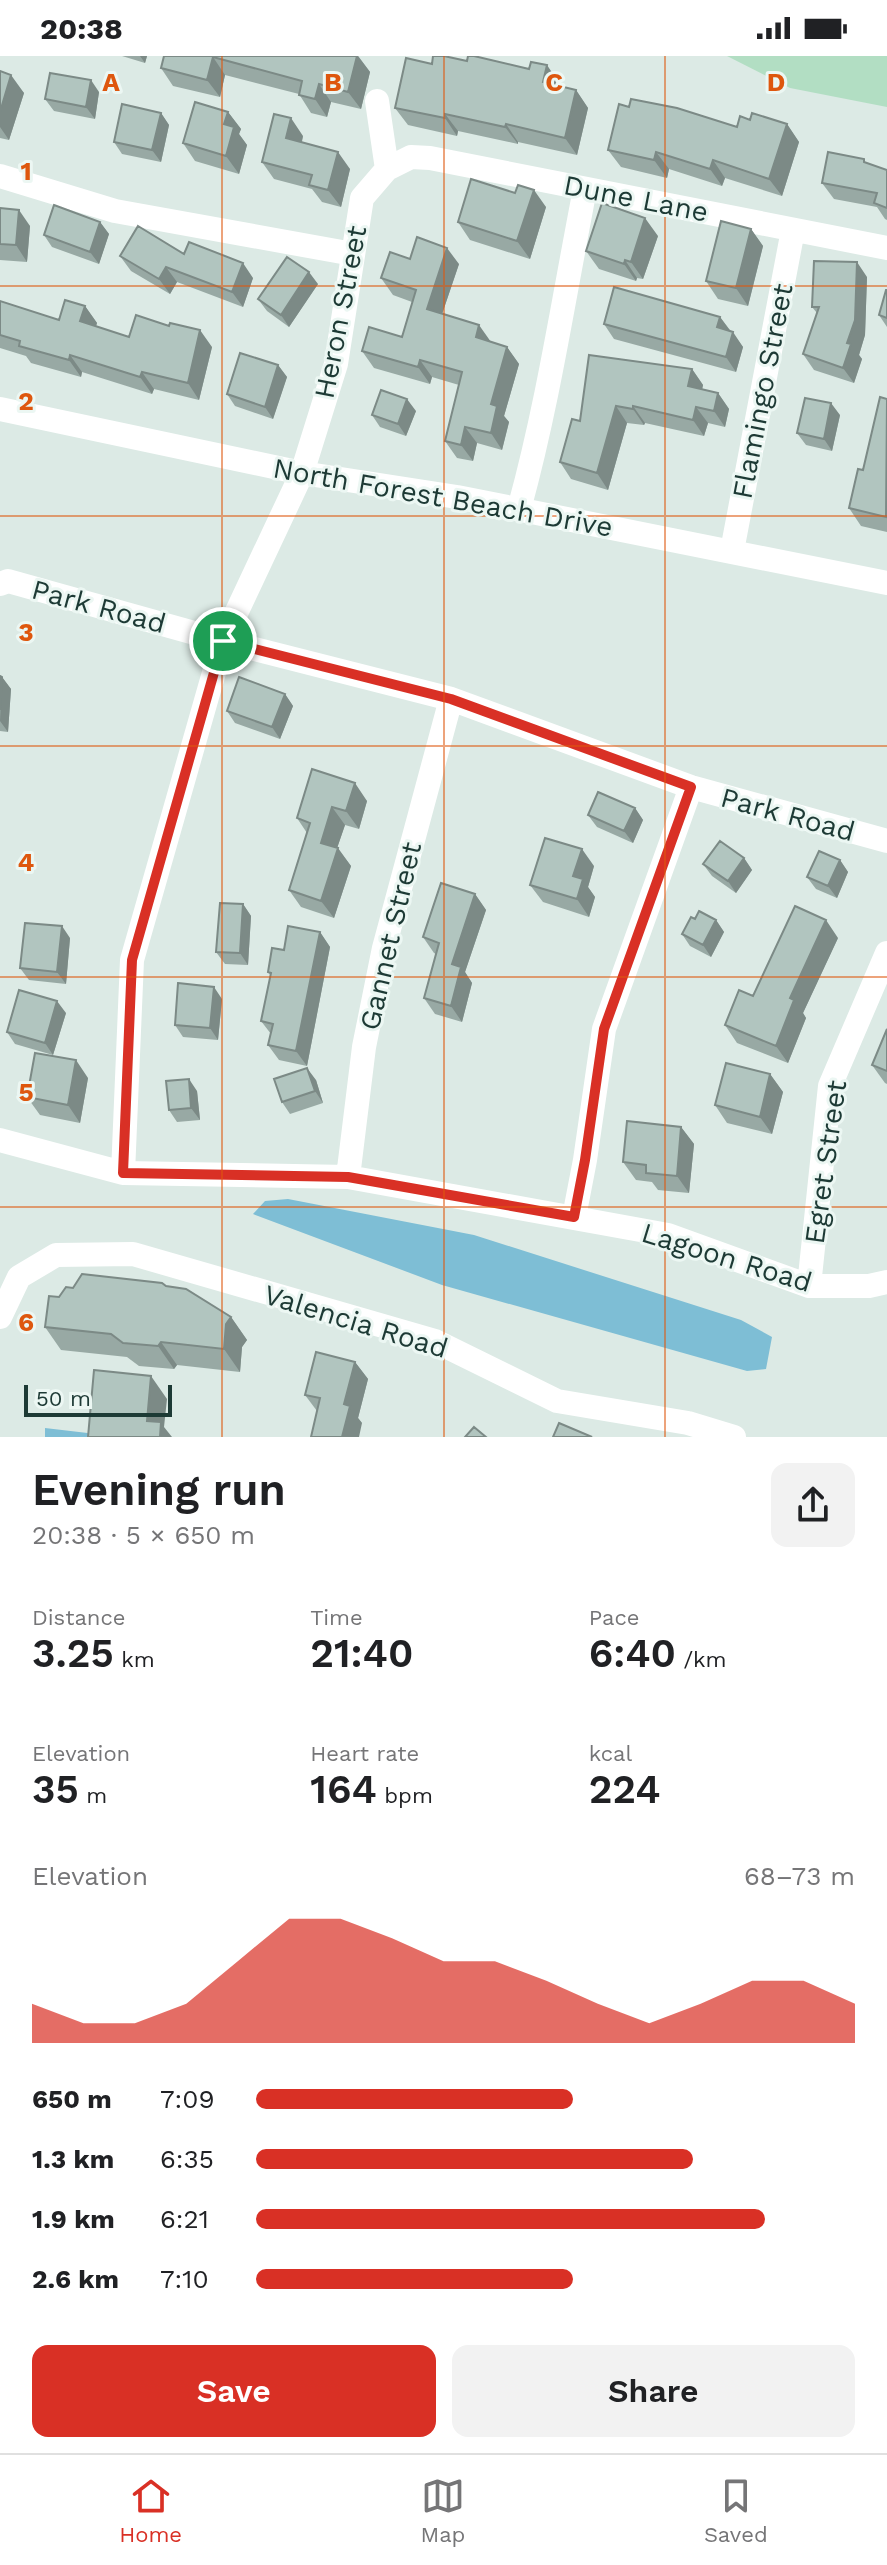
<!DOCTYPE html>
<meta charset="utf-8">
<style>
body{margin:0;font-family:"Work Sans",sans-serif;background:#f2f2f2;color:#202124;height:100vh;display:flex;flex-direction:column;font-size:30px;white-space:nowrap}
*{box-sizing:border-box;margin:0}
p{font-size:26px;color:#757577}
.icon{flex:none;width:44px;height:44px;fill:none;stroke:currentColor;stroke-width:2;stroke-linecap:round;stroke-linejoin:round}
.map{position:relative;height:1381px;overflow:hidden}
.sheet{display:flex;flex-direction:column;background:#fff;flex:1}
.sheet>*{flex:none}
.scale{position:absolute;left:24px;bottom:20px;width:148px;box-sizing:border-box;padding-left:8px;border:4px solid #1d3a35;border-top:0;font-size:22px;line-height:28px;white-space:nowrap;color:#1d3a35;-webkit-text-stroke:6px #ecf7f3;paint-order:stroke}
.pin{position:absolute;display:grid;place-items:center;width:68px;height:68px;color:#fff;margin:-34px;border:4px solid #fff;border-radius:50%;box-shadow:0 2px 8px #0007}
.round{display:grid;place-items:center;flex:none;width:84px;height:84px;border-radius:16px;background:#f2f2f2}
.headline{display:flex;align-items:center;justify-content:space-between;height:136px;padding:0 32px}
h1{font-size:44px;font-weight:600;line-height:60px}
.metrics{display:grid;grid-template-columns:repeat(3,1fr);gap:12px;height:136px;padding:8px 32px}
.metrics div{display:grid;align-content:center}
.metrics b{font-size:40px;font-weight:600}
.metrics small{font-size:22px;font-weight:400}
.metrics p{font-size:22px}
.chart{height:224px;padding:16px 32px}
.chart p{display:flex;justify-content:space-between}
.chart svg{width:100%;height:144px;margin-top:8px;fill:#d93025;opacity:.7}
.button{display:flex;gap:16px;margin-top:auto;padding:16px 32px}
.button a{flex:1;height:92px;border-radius:16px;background:#d93025;color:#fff;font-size:32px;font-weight:600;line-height:92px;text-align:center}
.button a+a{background:#f2f2f2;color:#202124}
ul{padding:0 32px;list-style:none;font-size:26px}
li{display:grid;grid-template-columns:128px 96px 1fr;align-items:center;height:60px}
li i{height:20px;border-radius:10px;background:#d93025}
.status{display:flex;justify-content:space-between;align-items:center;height:56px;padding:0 40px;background:#fff;direction:ltr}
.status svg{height:22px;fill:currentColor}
.tab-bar{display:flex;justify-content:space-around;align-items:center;height:112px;border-top:2px solid #e0e0e0;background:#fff;font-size:22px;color:#757577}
.tab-bar a{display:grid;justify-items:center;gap:4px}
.tab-bar .current{color:#d93025}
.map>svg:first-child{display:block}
</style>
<div class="status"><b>20:38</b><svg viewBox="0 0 49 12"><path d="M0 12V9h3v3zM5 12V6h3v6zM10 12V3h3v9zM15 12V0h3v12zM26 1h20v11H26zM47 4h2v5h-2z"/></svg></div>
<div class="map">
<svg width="887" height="1381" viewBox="0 0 887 1381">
<rect width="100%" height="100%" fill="#dceae5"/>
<path fill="#b2dec3" d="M727,0h160v51l-97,-19z"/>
<path fill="#7ebed5" d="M288,1143l186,36 267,85 31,17 -6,32 -19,2 -305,-86 -189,-71 12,-13z
M45,1372l51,6 -1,3h-50z"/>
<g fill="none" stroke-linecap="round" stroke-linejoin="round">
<path stroke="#fff" stroke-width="24" d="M377,45l10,68
M0,120l115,35 238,43
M0,353l302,64 155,24 430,86
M519,453c29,-105 45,-213 66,-320
M732,495l61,-321
M0,528l8,-3 215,60 228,58 240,88 196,54
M0,1084l123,33 225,4 320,58 141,51h60l18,-4
M123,1117l9,-213 91,-319 79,-168 34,-109 26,-166 25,-29 24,-12 19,1 457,90
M348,1121l16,-130 20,-99 67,-249
M574,1161l11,-57 19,-131 87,-242
M809,1230l21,-200 57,-133
M0,1261l19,-40 37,-22 77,-1 302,87 122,60 131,22 46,14"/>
</g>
<path fill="#98a9a4" d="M122,0h25l-2,7z
M164,0h194l12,16 -9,37 -30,-7 -4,15 -16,-4 -12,-19 -74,-19 -5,22 -47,-11 -12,-18z
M432,8l127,19 -1,3 18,4 12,18 -11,47 -59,-13v2l-60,-13 -1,5 -49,-11 -13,-17z
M0,15l24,22 -15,47 -9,-2z
M99,36l-4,27 -41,-8 -9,-12z
M228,56l13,17 -2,5 8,11 -8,29 -44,-13 -12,-18z
M161,57l8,12 -8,37 -39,-8 -8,-12z
M750,64l37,4 12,18 -17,54 -57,-18 -3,8 -53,-17 -2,9 -46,-11 -13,-17 129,-23z
M303,80l-1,6 48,27 -9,38 -19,-5 -10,-13 -38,-10 -12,-17z
M867,108l20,6v50l-2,-1 -8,-12 -43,-8 -12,-16z
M515,137l31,14 -16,52 -60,-19 -12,-18z
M0,152l30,18 -3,36 -27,-2z
M100,166l9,12 -10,30 -47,-17 -8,-12z
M751,173l12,17 -15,60 -30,-7 -12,-18z
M658,180l-15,43 -6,-1 -1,3 -37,-12 -13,-18z
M120,200l133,22 -10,29 -66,-25 -7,12 -39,-23z
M410,203l49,5 -17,50 49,28 16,5 12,17 -15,52 5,6 -7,28 -25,-7 -4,18 -16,-3 -12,-17 14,-56 -27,-8 -2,7 -56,-16 -12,-17 40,-14 10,-35 -19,-7 -12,-17z
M867,221l-2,58 -6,20 3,4 -8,24 -40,-13 -11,-16 14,-41 -5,-6z
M318,228l-29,43 -22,-16 -9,-12z
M887,234v37l-8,-12z
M0,245l59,19 26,-14 12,17 -1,3 33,11 83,10 -13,53 -45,-11 -2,5 -70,-22 -1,5 -50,-14 -5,-7 -26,-8z
M720,261l23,30 -7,25 -122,-33 -10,-15z
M278,309l9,12 -14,42 -38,-13 -8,-12z
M692,313l11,16 -1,5 16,3 11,16 -4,18 -17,-4 -4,13 -59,-13 -1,2 -17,-2 -19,67 -37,-11 -11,-17 20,-41z
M887,343v133l-26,-6 -12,-18z
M416,355l-10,25 -26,-9 -8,-12z
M840,359l-8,36 -26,-6 -9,-12z
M0,620l2,1 9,12 -3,43 -8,-1z
M285,638l8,12 -13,33 -45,-16 -8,-12z
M312,713l55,32 -8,28 -14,-4 -8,23 14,18 -17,52 -33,-11 -12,-17 18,-57 -10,-15z
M635,752l8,12 -10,23 -36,-16 -9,-12z
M744,802l8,12 -16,23 -24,-17 -9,-12z
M840,804l8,12 -11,26 -21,-9 -9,-12z
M594,810l-6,21 7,10 -6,20 -46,-15 -13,-17z
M475,838l11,16 -21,62 7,11 -10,39 -27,-8 -11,-16 12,-44 -2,-1 -11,-16z
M243,848l8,12 -3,49 -23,-1 -9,-12z
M695,863l21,1 8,12 -13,25 -21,-11 -8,-12z
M320,876l10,15 -23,119 -28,-6 -11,-15 3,-11 -10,-13 10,-45 -3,-4 16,-22z
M70,882l-4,46 -37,-4 -9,-12z
M838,882l-35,75 3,5 -18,45 -51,-20 -12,-18 28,-29z
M222,943l-4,41 -35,-3 -8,-12z
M66,957l-13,42 -38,-11 -8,-12z
M887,973v55l-2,-1 -13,-18z
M770,1018l13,18 -11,42 -45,-11 -12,-18z
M88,1022l-8,45 -40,-8 -13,-18z
M316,1024l7,23 -33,11 -8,-12z
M197,1035l3,29 -23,2 -8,-12z
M681,1071l13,17 -5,49 -31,-3 -6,-8 -16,-2 -13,-18z
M166,1230l65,31 16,23 -5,7 -2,25 -63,-7 -3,4 -35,-3 -12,-9 -66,-7 -16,-23 14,-30 14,-9z
M355,1306l13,17 -10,39 4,5 -45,-12 -12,-16z"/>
<path fill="#7c8a86" d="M140,0h7l-2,7z
M357,0h1l12,16 -9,37 -13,-17z
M213,1l12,18 -5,22 -13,-17z
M547,9l12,18 -4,17 -12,-18z
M11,19l13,18 -15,47 -9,-13v-15z
M91,24l8,12 -4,27 -9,-12z
M319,28l12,18 -4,15 -12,-18z
M576,34l12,18 -11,47 -12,-17z
M228,56l13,17 -2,5 8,11 -8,29 -13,-18 -2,-32z
M161,57l8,12 -8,37 -9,-12z
M445,58l13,17 -1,5 -12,-18z
M291,62l12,18 -5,20 -12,-18z
M506,68l12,18v2l-13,-17z
M787,68l12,18 -17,54 -13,-17z
M338,96l12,17 -9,38 -13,-17z
M656,96l13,17 -2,9 -13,-18z
M713,104l12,18 -3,8 -12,-17z
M534,134l12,17 -16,52 -13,-18z
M19,154l11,16 -3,36 -11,-17z
M645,162l13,18 -15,43 -12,-17z
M100,166l9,12 -10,30 -9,-12z
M751,173l12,17 -15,60 -12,-18z
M447,192l12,16 -21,62 -11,-17z
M625,204l12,18 -1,3 -12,-17z
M857,206l10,15 -2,58 -6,20 3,4 -8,24 -11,-15z
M243,207l10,15 -10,29 -11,-15z
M166,211l11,15 -7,12 -11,-15z
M309,216l9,12 -29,43 -8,-12z
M85,250l12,17 -5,15 -12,-17z
M720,261l11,15 -14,-5z
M479,269l12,17 -15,-5z
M200,274l12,17 -13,53 -11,-17z
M733,276l10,15 -7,25 -10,-15z
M507,291l12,17 -15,52 5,6 -7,28 -11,-17v-29z
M70,299l12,17 -1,5 -12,-17z
M420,304l12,17 -2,7 -12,-17z
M278,309l9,12 -14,42 -8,-12z
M692,313l11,16 -4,17 -11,-16z
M142,316l12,17 -2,5 -12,-17z
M718,337l11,16 -4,18 -11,-16z
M407,343l9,12 -10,25 -8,-12z
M831,347l9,12 -8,36 -8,-12z
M616,350l11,17 -19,67 -11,-17z
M633,350l12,17 -1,2 -11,-16z
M696,351l12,16 -4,13 -11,-16z
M465,371l12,16 -4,18 -12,-16z
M2,621l9,12 -3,43 -8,-11z
M285,638l8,12 -13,33 -8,-12z
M355,727l12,18 -8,28 -13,-18z
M332,751l13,18 -12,35 -12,-17z
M635,752l8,12 -10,23 -9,-12z
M338,792l13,18 -17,52 -13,-17z
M582,793l12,17 -6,21 7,10 -6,20 -12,-18 -4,-23z
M744,802l8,12 -16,23 -8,-12z
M840,804l8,12 -11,26 -9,-12z
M475,838l11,16 -21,62 7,11 -10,39 -11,-16 1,-42z
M243,848l8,12 -3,49 -8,-12z
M716,864l8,12 -13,25 -8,-12z
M826,864l12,18 -35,75 3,5 -18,45 -12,-17 14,-48z
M62,870l8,12 -4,46 -9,-12z
M320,876l10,15 -23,119 -11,-15z
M214,931l8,12 -4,41 -8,-12z
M57,945l9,12 -13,42 -8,-12z
M76,1004l12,18 -8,45 -12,-18z
M307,1012l9,12 7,23 -8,-12z
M770,1018l13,18 -11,42 -12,-17z
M189,1023l8,12 3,29 -9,-12z
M681,1071l13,17 -5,49 -12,-17z
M231,1261l16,23 -5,7 -2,25 -16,-23 2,-25z
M161,1286l16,23 -3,4 -16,-23z
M355,1306l13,17 -10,39 4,5 -3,14h-17l2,-33z
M151,1320l16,23 -3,28 8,10h-14l-11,-16z"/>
<path fill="#b1c5bf" stroke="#7c8a86" stroke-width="2" d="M164,0h193l-9,36 -29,-8 -4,15 -16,-4 3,-14 -89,-24 -6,23 -46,-12z
M433,0h11l23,5 1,-5h6l55,13 2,-7 16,3 -4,17 33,8 -11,48 -59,-14 -1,3 -60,-13v4l-50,-10 11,-50 26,6z
M0,15l11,4 -11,37z
M50,17l41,7 -5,27 -41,-8z
M631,43l46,9 60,19 3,-11 10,4 2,-7 35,11 -18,55 -56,-19 -3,9 -54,-17 -2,8 -46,-10 11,-46 10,3z
M195,46l33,10 -4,12 10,3 -8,29 -43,-13z
M122,48l39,9 -9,37 -38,-8z
M274,58l17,4 -5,20 52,14 -10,38 -19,-5 3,-10 -50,-13z
M828,96l36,7v3l23,8v38l-13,-5 3,-10 -55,-10z
M471,123l44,14 3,-8 16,5 -17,51 -59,-19z
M602,147l43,15 -14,44 -6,-2 -1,4 -38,-13z
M54,149l46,17 -10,30 -46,-17z
M0,152l19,2 -3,35 -16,-1z
M721,165l30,8 -15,59 -30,-7z
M138,170l46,28 5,-12 54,21 -11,29 -66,-25 -7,12 -39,-23z
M417,181l30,11 -20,61 52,16 -3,12 31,10 -16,57 6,2 -6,27 -26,-6 -4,18 -16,-4 17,-69 -42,-12 -2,7 -56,-16 7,-24 33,10 14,-47 -35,-12 9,-26 20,7z
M287,201l22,15 -28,43 -23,-16z
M814,205l43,1 -2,58 -8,23 4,1 -8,24 -40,-14 16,-47h-7z
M614,231l106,30 -3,10 16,5 -7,25 -122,-33z
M886,234h1v28l-8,-3z
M65,244l20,6 -5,15 49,16 7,-22 33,11 1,-3 30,7 -12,53 -46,-11 -2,5 -70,-22 -1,5 -50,-14 1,-5 -20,-6v-34l59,19z
M240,297l38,12 -13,42 -38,-13z
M589,299l103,14 -4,17 30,7 -4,18 -18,-4 -3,13 -60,-14v3l-17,-3 -19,67 -37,-11 12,-43 8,2z
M381,334l26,9 -9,25 -26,-9z
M880,341l7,2 -1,118 -37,-9 9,-39 5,1z
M805,342l26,5 -7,36 -27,-6z
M0,620l2,1 -2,33z
M239,621l46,17 -13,33 -45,-16z
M312,713l43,14 -9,28 -14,-4 -11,36 17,5 -17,53 -32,-11 21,-67 -13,-5z
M598,736l37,16 -11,23 -36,-16z
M545,782l37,11 -9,27 10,3 -6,20 -47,-14z
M720,785l24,17 -16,23 -25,-17z
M819,795l21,9 -12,26 -21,-9z
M441,827l34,11 -23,70 9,3 -10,39 -27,-8 15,-55 -16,-6z
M220,847l23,1 -3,49 -24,-1z
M795,850l31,14 -36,78 4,2 -18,46 -51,-21 14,-35 14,6z
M699,855l17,9 -13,25 -21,-11 9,-17 4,2z
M25,867l37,3 -5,46 -37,-4z
M288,870l32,6 -24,119 -28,-6 5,-21 -12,-3 10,-48 -3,-1 4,-24 12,2z
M178,927l36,4 -4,41 -35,-3z
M19,934l38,11 -12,42 -38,-11z
M887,973v42l-15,-6z
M35,997l41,7 -8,45 -41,-8z
M726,1007l44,11 -10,43 -45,-12z
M307,1012l8,23 -33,11 -8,-23z
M189,1023l2,29 -22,2 -3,-29z
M627,1065l54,6 -4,49 -31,-3v-8l-23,-3z
M82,1218l80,9 4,3 20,3 45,28 -5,7 -2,25 -63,-7 -3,4 -35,-3 -12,-9 -66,-7 4,-31 10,1 7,-10 7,1z
M316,1296l39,10 -11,42 6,2 -8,31h-31l9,-39 -15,-3z
M94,1314l57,6 -4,45 14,1 -1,15h-72z
M559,1367l33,14h-39z
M474,1371l12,10h-21z"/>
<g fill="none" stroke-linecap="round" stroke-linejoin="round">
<g stroke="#fff" stroke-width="16">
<path id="route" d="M223,585l228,58 240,88 -87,242 -19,131 -11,57 -226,-40 -225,-4 9,-213z"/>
</g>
<use href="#route" stroke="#d93025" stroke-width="10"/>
</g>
<path fill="none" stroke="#de570e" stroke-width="2" stroke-opacity="0.55" d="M222,0v1381M444,0v1381M665,0v1381M0,230h887M0,460h887M0,690h887M0,921h887M0,1151h887"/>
<g text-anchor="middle" stroke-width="6" stroke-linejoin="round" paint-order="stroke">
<g font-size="28" fill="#1d3a35" stroke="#ecf7f3">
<text transform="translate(636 142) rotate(11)" y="10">Dune Lane</text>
<text transform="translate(340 256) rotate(-79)" y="10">Heron Street</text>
<text transform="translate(762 335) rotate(-79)" y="10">Flamingo Street</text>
<text transform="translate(443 441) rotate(10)" y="10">North Forest Beach Drive</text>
<text transform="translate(99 550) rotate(15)" y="10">Park Road</text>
<text transform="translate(788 758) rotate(15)" y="10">Park Road</text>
<text transform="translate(390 880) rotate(-77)" y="10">Gannet Street</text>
<text transform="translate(825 1106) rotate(-82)" y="10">Egret Street</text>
<text transform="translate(727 1201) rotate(17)" y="10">Lagoon Road</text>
<text transform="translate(356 1265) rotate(17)" y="10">Valencia Road</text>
</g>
</g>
<g font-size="26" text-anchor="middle" font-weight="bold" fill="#de570e" stroke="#ecf7f3" stroke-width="6" stroke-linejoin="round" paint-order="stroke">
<text x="111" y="35">A</text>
<text x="333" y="35">B</text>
<text x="554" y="35">C</text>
<text x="776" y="35">D</text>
<text x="26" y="124">1</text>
<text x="26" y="354">2</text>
<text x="26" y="585">3</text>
<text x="26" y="815">4</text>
<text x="26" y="1045">5</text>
<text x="26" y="1275">6</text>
</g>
</svg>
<div class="scale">50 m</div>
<div class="pin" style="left:223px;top:585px;background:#1e9e55"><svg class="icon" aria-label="arrive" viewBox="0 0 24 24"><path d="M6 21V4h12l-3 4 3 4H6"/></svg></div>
</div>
<section class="sheet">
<div class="headline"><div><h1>Evening run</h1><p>20:38 · 5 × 650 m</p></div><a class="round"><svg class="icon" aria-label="share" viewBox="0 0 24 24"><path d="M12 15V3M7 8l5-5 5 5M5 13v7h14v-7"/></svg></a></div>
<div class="metrics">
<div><p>Distance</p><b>3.25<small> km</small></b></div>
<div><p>Time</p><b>21:40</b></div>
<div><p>Pace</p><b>6:40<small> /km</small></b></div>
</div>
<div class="metrics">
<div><p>Elevation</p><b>35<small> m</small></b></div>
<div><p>Heart rate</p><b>164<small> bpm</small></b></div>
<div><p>kcal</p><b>224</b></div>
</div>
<div class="chart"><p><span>Elevation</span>68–73 m</p>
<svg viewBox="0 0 160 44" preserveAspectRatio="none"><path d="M0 44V32L10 38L20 38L30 32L40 19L50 6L60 6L70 12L80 19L90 19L100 25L110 32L120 38L130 32L140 25L150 25L160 32V44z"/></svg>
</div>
<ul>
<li><b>650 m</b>7:09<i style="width:53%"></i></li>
<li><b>1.3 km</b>6:35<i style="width:73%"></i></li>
<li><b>1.9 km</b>6:21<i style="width:85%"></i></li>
<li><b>2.6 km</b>7:10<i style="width:53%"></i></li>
</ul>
<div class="button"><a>Save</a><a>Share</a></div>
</section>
<nav class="tab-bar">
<a class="current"><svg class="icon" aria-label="home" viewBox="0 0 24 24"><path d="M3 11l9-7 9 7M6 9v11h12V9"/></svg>Home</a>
<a><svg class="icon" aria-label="map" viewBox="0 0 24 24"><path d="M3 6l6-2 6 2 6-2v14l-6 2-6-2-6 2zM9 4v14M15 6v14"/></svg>Map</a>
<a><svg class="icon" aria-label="saved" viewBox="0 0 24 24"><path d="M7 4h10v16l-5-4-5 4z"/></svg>Saved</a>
</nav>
